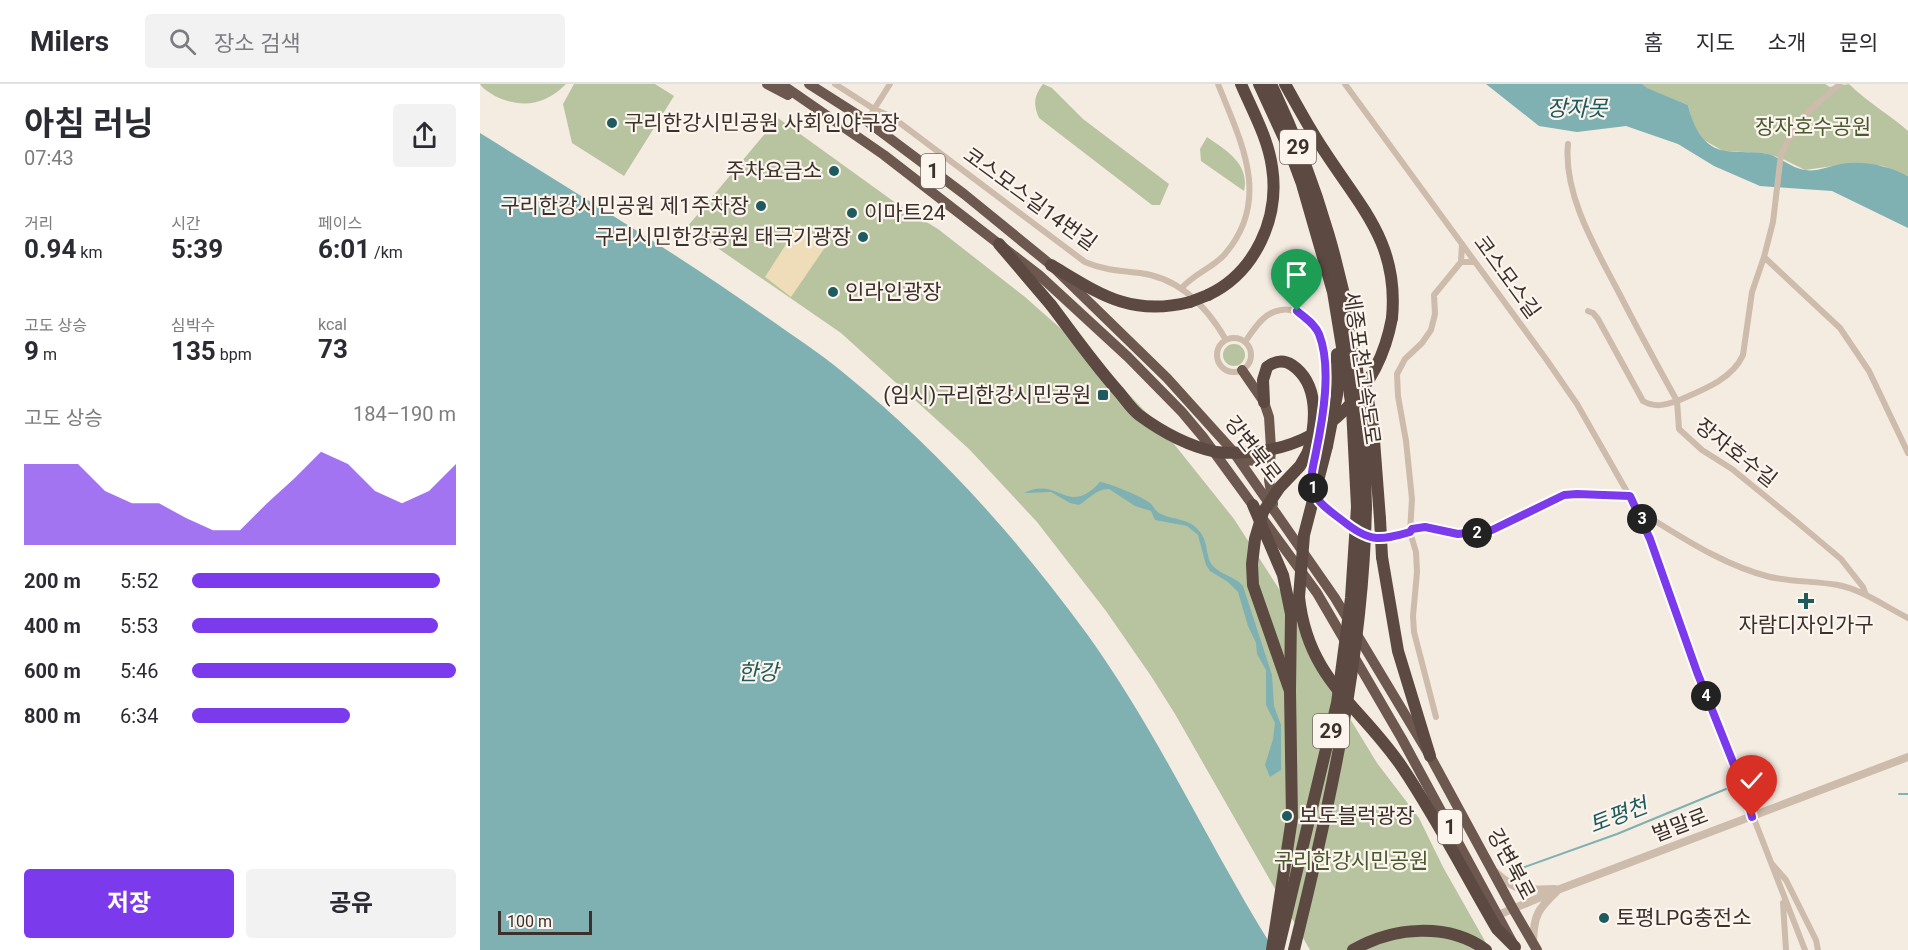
<!DOCTYPE html>
<html lang="ko">
<meta charset="utf-8">
<style>
body{margin:0;font-family:Roboto,"Noto Sans KR",sans-serif;background:#f2f2f3;color:#2b2b33;height:100vh;display:flex;flex-direction:column;font-size:22px;white-space:nowrap}
*{box-sizing:border-box;margin:0}
p{font-size:20px;color:#7c7c81}
.icon{flex:none;width:33px;height:33px;fill:none;stroke:currentColor;stroke-width:2;stroke-linecap:round;stroke-linejoin:round}
.map{position:relative;flex:1;overflow:hidden}
.drawer{display:flex;flex-direction:column;background:#fff;width:480px}
.drawer>*{flex:none}
.scale{position:absolute;left:18px;bottom:15px;width:94px;box-sizing:border-box;padding-left:6px;border:3px solid #3b302b;border-top:0;font-size:16px;line-height:21px;white-space:nowrap;color:#3b302b;-webkit-text-stroke:4px #fbf5ee;paint-order:stroke}
.pin{position:absolute;display:grid;place-items:center;width:51px;height:51px;color:#fff;margin:-62px -26px;border-radius:50% 50% 50% 0;rotate:-45deg;box-shadow:0 0 6px #0007}
.pin .icon{rotate:45deg}
.km{position:absolute;width:30px;height:30px;margin:-15px;border-radius:50%;background:#222;color:#fff;font-size:16px;line-height:30px;text-align:center}
.round{display:grid;place-items:center;flex:none;width:63px;height:63px;border-radius:6px;background:#f2f2f3}
.overview{display:flex;align-items:center;justify-content:space-between;height:102px;padding:0 24px}
h1{font-size:33px;font-weight:700;line-height:45px}
.stats{display:grid;grid-template-columns:repeat(3,1fr);gap:9px;height:102px;padding:6px 24px}
.stats div{display:grid;align-content:center}
.stats b{font-size:26px;font-weight:700}
.stats small{font-size:16px;font-weight:400}
.stats p{font-size:16px}
.chart{height:168px;padding:12px 24px}
.chart p{display:flex;justify-content:space-between}
.chart svg{width:100%;height:108px;margin-top:6px;fill:#7c3aed;opacity:.7}
.button{display:flex;gap:12px;margin-top:auto;padding:12px 24px}
.button a{flex:1;height:69px;border-radius:6px;background:#7c3aed;color:#fff;font-size:24px;font-weight:700;line-height:69px;text-align:center}
.button a+a{background:#f2f2f3;color:#2b2b33}
ul{padding:0 24px;list-style:none;font-size:20px}
li{display:grid;grid-template-columns:96px 72px 1fr;align-items:center;height:45px}
li i{height:15px;border-radius:8px;background:#7c3aed}
header{display:flex;align-items:center;gap:36px;box-sizing:border-box;height:84px;padding:0 30px;background:#fff;border-bottom:2px solid #e1e1e2}
header strong{font-size:28px}
nav{display:flex;gap:33px;margin-inline-start:auto;font-size:21px}
.search{width:420px;height:54px;background:#f2f2f3;display:flex;align-items:center;gap:15px;box-sizing:border-box;padding:0 21px;border-radius:6px;color:#7c7c81;font-size:22px}
main{display:flex;flex:1;min-height:0}
.map>svg:first-child{display:block}
</style>
<header>
<strong>Milers</strong>
<div class="search"><svg class="icon" aria-label="search" viewBox="0 0 24 24"><circle cx="10" cy="10" r="6"/><path d="M15 15l6 6"/></svg>장소 검색</div>
<nav><a>홈</a><a>지도</a><a>소개</a><a>문의</a></nav>
</header>
<main>
<section class="drawer">
<div class="overview"><div><h1>아침 러닝</h1><p>07:43</p></div><a class="round"><svg class="icon" aria-label="share" viewBox="0 0 24 24"><path d="M12 15V3M7 8l5-5 5 5M5 13v7h14v-7"/></svg></a></div>
<div class="stats">
<div><p>거리</p><b>0.94<small> km</small></b></div>
<div><p>시간</p><b>5:39</b></div>
<div><p>페이스</p><b>6:01<small> /km</small></b></div>
</div>
<div class="stats">
<div><p>고도 상승</p><b>9<small> m</small></b></div>
<div><p>심박수</p><b>135<small> bpm</small></b></div>
<div><p>kcal</p><b>73</b></div>
</div>
<div class="chart"><p><span>고도 상승</span>184–190 m</p>
<svg viewBox="0 0 160 44" preserveAspectRatio="none"><path d="M0 44V11L10 11L20 11L30 22L40 27L50 27L60 33L70 38L80 38L90 27L100 17L110 6L120 11L130 22L140 27L150 22L160 11V44z"/></svg>
</div>
<ul>
<li><b>200 m</b>5:52<i style="width:94%"></i></li>
<li><b>400 m</b>5:53<i style="width:93%"></i></li>
<li><b>600 m</b>5:46<i style="width:100%"></i></li>
<li><b>800 m</b>6:34<i style="width:60%"></i></li>
</ul>
<div class="button"><a>저장</a><a>공유</a></div>
</section>
<div class="map">
<svg width="1428" height="866" viewBox="0 0 1428 866">
<rect width="100%" height="100%" fill="#f4ebe1"/>
<path fill="#b8c4a0" d="M0,0h86c-20,21 -45,25 -71,12 -6,-4 -12,-7 -15,-12z
M94,0h81l19,12 -50,80 -52,-33 -9,-39z
M563,0l9,4 31,31 86,65 -9,21h-8l-113,-87c-6,-14 -5,-22 4,-34z
M1162,0h183l5,3 19,-3c18,18 40,30 59,47v45l-25,-10 -29,-3 -49,7 -24,-12 -17,-5 -41,-2 -19,-11 -11,-15 -5,-20 -42,-17z
M298,34l122,88 38,23 87,68 69,61 68,71 72,90 65,101 17,43 61,100 42,55 24,49 47,83h-180l-135,-236 -24,-38 -45,-65 -69,-89 -68,-73 -128,-116 -154,-106z
M727,53c19,13 43,27 37,54l-43,-30 -1,-12z
M743 271a11 11 0 1 1 22 0a11 11 0 1 1-22 0Z"/>
<path fill="#efdcb8" d="M319,140l27,22 -35,51 -26,-20z"/>
<path fill="#7fb0b2" d="M1006,0h156l5,4 41,17c5,21 15,43 38,46 14,2 28,0 42,3 13,4 24,14 37,16 12,2 25,-4 36,-6 23,-4 47,2 67,12v52l-76,-37 -72,-5 -46,-20 -36,-22 -52,-18 -49,6 -38,-6z
M0,49c96,60 193,118 285,183 27,19 55,37 80,58 92,75 172,164 242,260 72,100 122,212 187,316h-794z
M620,398c9,1 43,15 50,21 4,3 5,8 9,10 15,8 30,4 41,19 9,11 5,25 13,34 8,9 22,10 30,20l29,89 2,31 7,19v45l-11,7 -5,-12 8,-26 2,-16 -9,-18v-35l-9,-16 -1,-11 -8,-17 -10,-34 -10,-10 -18,-11 -4,-6 -8,-30 -11,-9 -32,-6 -4,-9 -16,-5 -26,-17c-11,-1 -21,10 -30,16l-9,-2 -19,-11 -27,1c35,-18 43,25 76,-11z"/>
<g fill="none" stroke-linecap="round" stroke-linejoin="round">
<path stroke="#7fb0b2" stroke-width="2" d="M1419,710h9
M1042,784l95,-34 109,-45"/>
<path stroke="#cdbbac" stroke-width="6" d="M355,0l39,25 18,8 193,145c18,8 35,9 55,11 40,5 67,34 86,67
M865,0l201,275 31,45 61,107 59,161 108,278
M1360,0l-31,27 -20,28 -8,15 -8,68 -9,35 -12,35 -9,63c-11,25 -43,36 -66,46l2,28 23,21 30,19 65,53 44,37 22,28 3,8
M391,30l19,-30
M1088,60c-5,50 28,105 50,147 19,37 39,74 59,110 -12,4 -22,7 -34,0l-45,-82 -5,-6 -5,-2
M982,160l-1,18h14
M1284,173l76,71 29,43 39,82
M701,205c12,-15 32,-21 44,-35 47,-55 16,-112 -7,-170
M737 271a17 17 0 1 1 34 0a17 17 0 1 1-34 0Z
M765,258c9,-13 19,-30 36,-32 10,-2 18,3 25,8 32,25 17,98 11,132 -3,13 -8,27 -3,41 5,17 29,30 42,41
M1159,427c41,25 83,54 131,66 22,5 45,4 68,8 25,5 48,22 70,33
M885,452l18,3 27,-7 2,-3c22,-3 42,7 64,4 33,-4 58,-27 88,-38l13,-1 53,2
M956,633l-22,-85 -1,-16 4,-44 -1,-20 -6,-20 2,-33 -6,-58 -8,-45 -1,-22 8,-15 17,-16 9,-13 4,-16 -1,-19 27,-33
M1292,780l14,16 30,60 2,10
M1303,819l3,47"/>
<path stroke="#cdbbac" stroke-width="8" d="M1015,788c26,23 28,17 60,17
M1018,831l62,-26 348,-132
M1053,857c1,-26 5,-32 23,-49"/>
<path stroke="#6c584f" stroke-width="10" d="M287,0l21,11
M301,0l103,71 155,120 89,82 54,55 21,25 114,156 85,146 110,203
M329,0l55,35 100,75 87,71 116,113 65,72 103,148 95,158 82,151 25,43
M762,286l22,32 5,15 2,31 -2,32 4,24
M757,370c13,11 24,8 33,-6"/>
<path stroke="#5c4a42" stroke-width="12" d="M779,0l30,65 13,35 31,108 19,116 5,99
M791,0c46,96 78,203 89,309 4,38 5,76 6,114
M805,0c13,23 25,46 40,68 37,57 74,92 67,166
M519,160l52,61
M571,181c49,29 79,52 139,37
M728,211c47,-22 72,-77 64,-128 -4,-29 -20,-57 -31,-83
M888,316l5,27 7,92
M784,318l-1,-22 4,-13c8,-6 16,-8 25,-2 28,19 24,59 16,87
M847,362l10,-51v-41
M773,421l30,70 8,39 -1,77 2,127 -20,132
M902,473l16,94 32,105
M819,513c9,85 63,109 105,173 34,51 62,106 93,159l18,18
M873,866c39,-23 95,-28 133,0"/>
<path stroke="#5c4a42" stroke-width="12" d="M710,218l18,-7
M571,221c22,29 43,59 67,86 7,8 13,18 21,24 23,17 49,31 77,37 12,2 25,0 37,0 74,-6 126,-63 139,-134
M900,435l2,38
M819,513l5,-62 23,-89
M810,607l-37,-106 -1,-21 3,-25 8,-27 17,-25 20,-21 8,-14
M798,866l59,-247 14,-105 6,-91
M814,866c36,-146 69,-293 72,-443"/>
</g>
<g fill="none" stroke-linecap="round" stroke-linejoin="round">
<g stroke="#fff" stroke-width="12">
<path id="route" d="M817,227c8,7 18,13 22,23 13,33 4,84 -3,118 -2,12 -8,28 -2,40 5,13 19,21 29,29 26,21 36,20 67,11l2,-3 13,-2 33,7 34,-4 72,-35 13,-1 53,2 20,43 47,133 49,123 6,22"/>
</g>
<use href="#route" stroke="#7c3aed" stroke-width="8"/>
</g>
<g fill="#1f5a5e" stroke="#fbf5ee" stroke-width="2">
<circle cx="132" cy="39" r="6"/>
<circle cx="354" cy="87" r="6"/>
<circle cx="281" cy="122" r="6"/>
<circle cx="372" cy="129" r="6"/>
<circle cx="383" cy="153" r="6"/>
<circle cx="353" cy="208" r="6"/>
<rect x="617" y="305" width="12" height="12" rx="3"/>
<path d="M1323 508h6v6h6v6h-6v6h-6v-6h-6v-6h6z"/>
<circle cx="807" cy="732" r="6"/>
<circle cx="1124" cy="834" r="6"/>
</g>
<g text-anchor="middle" stroke-width="4.5" stroke-linejoin="round" paint-order="stroke">
<g fill="#fbf5ee" stroke="#756b66" stroke-width="1.5">
<rect x="800" y="46" width="36" height="34" rx="4.5"/>
<rect x="441" y="70" width="24" height="34" rx="4.5"/>
<rect x="833" y="630" width="36" height="34" rx="4.5"/>
<rect x="958" y="726" width="24" height="34" rx="4.5"/>
</g>
<g font-size="20" font-weight="bold" fill="#3b302b">
<text x="818" y="70">29</text>
<text x="453" y="94">1</text>
<text x="851" y="654">29</text>
<text x="970" y="750">1</text>
</g>
<g font-size="21" fill="#3b302b" stroke="#fbf5ee" text-anchor="start">
<text x="144" y="46">구리한강시민공원 사회인야구장</text>
<text x="342" y="94" text-anchor="end">주차요금소</text>
<text x="269" y="129" text-anchor="end">구리한강시민공원 제1주차장</text>
<text x="384" y="136">이마트24</text>
<text x="371" y="160" text-anchor="end">구리시민한강공원 태극기광장</text>
<text x="365" y="215">인라인광장</text>
<text x="611" y="318" text-anchor="end">(임시)구리한강시민공원</text>
<text x="1326" y="548" text-anchor="middle">자람디자인가구</text>
<text x="819" y="739">보도블럭광장</text>
<text x="1136" y="841">토평LPG충전소</text>
</g>
<g font-size="21" fill="#4a5a2e" stroke="#fbf5ee">
<text x="1333" y="50">장자호수공원</text>
<text x="871" y="784">구리한강시민공원</text>
</g>
<g font-size="21" fill="#3b302b" stroke="#fbf5ee">
<text transform="translate(550 115) rotate(36)" y="7">코스모스길14번길</text>
<text transform="translate(1027 193) rotate(54)" y="7">코스모스길</text>
<text transform="translate(882 284) rotate(82)" y="7">세종포천고속도로</text>
<text transform="translate(773 365) rotate(52)" y="7">강변북로</text>
<text transform="translate(1256 369) rotate(38)" y="7">장자호수길</text>
<text transform="translate(1200 741) rotate(-21)" y="7">벌말로</text>
<text transform="translate(1031 780) rotate(62)" y="7">강변북로</text>
</g>
<g font-size="22" font-style="italic" fill="#1f5a5e" stroke="#fbf5ee">
<text x="1097" y="32">장자못</text>
<text x="278" y="596">한강</text>
<text transform="translate(1138 731) rotate(-21)" y="8">토평천</text>
</g>
</g>
</svg>
<div class="scale">100 m</div>
<div class="pin" style="left:817px;top:227px;background:#1e9e55"><svg class="icon" aria-label="arrive" viewBox="0 0 24 24"><path d="M6 21V4h12l-3 4 3 4H6"/></svg></div>
<div class="pin" style="left:1272px;top:733px;background:#d93025"><svg class="icon" aria-label="check" viewBox="0 0 24 24"><path d="M5 12l5 5 9-10"/></svg></div>
<b class="km" style="left:833px;top:404px">1</b>
<b class="km" style="left:997px;top:449px">2</b>
<b class="km" style="left:1162px;top:435px">3</b>
<b class="km" style="left:1226px;top:612px">4</b>
</div>
</main>
